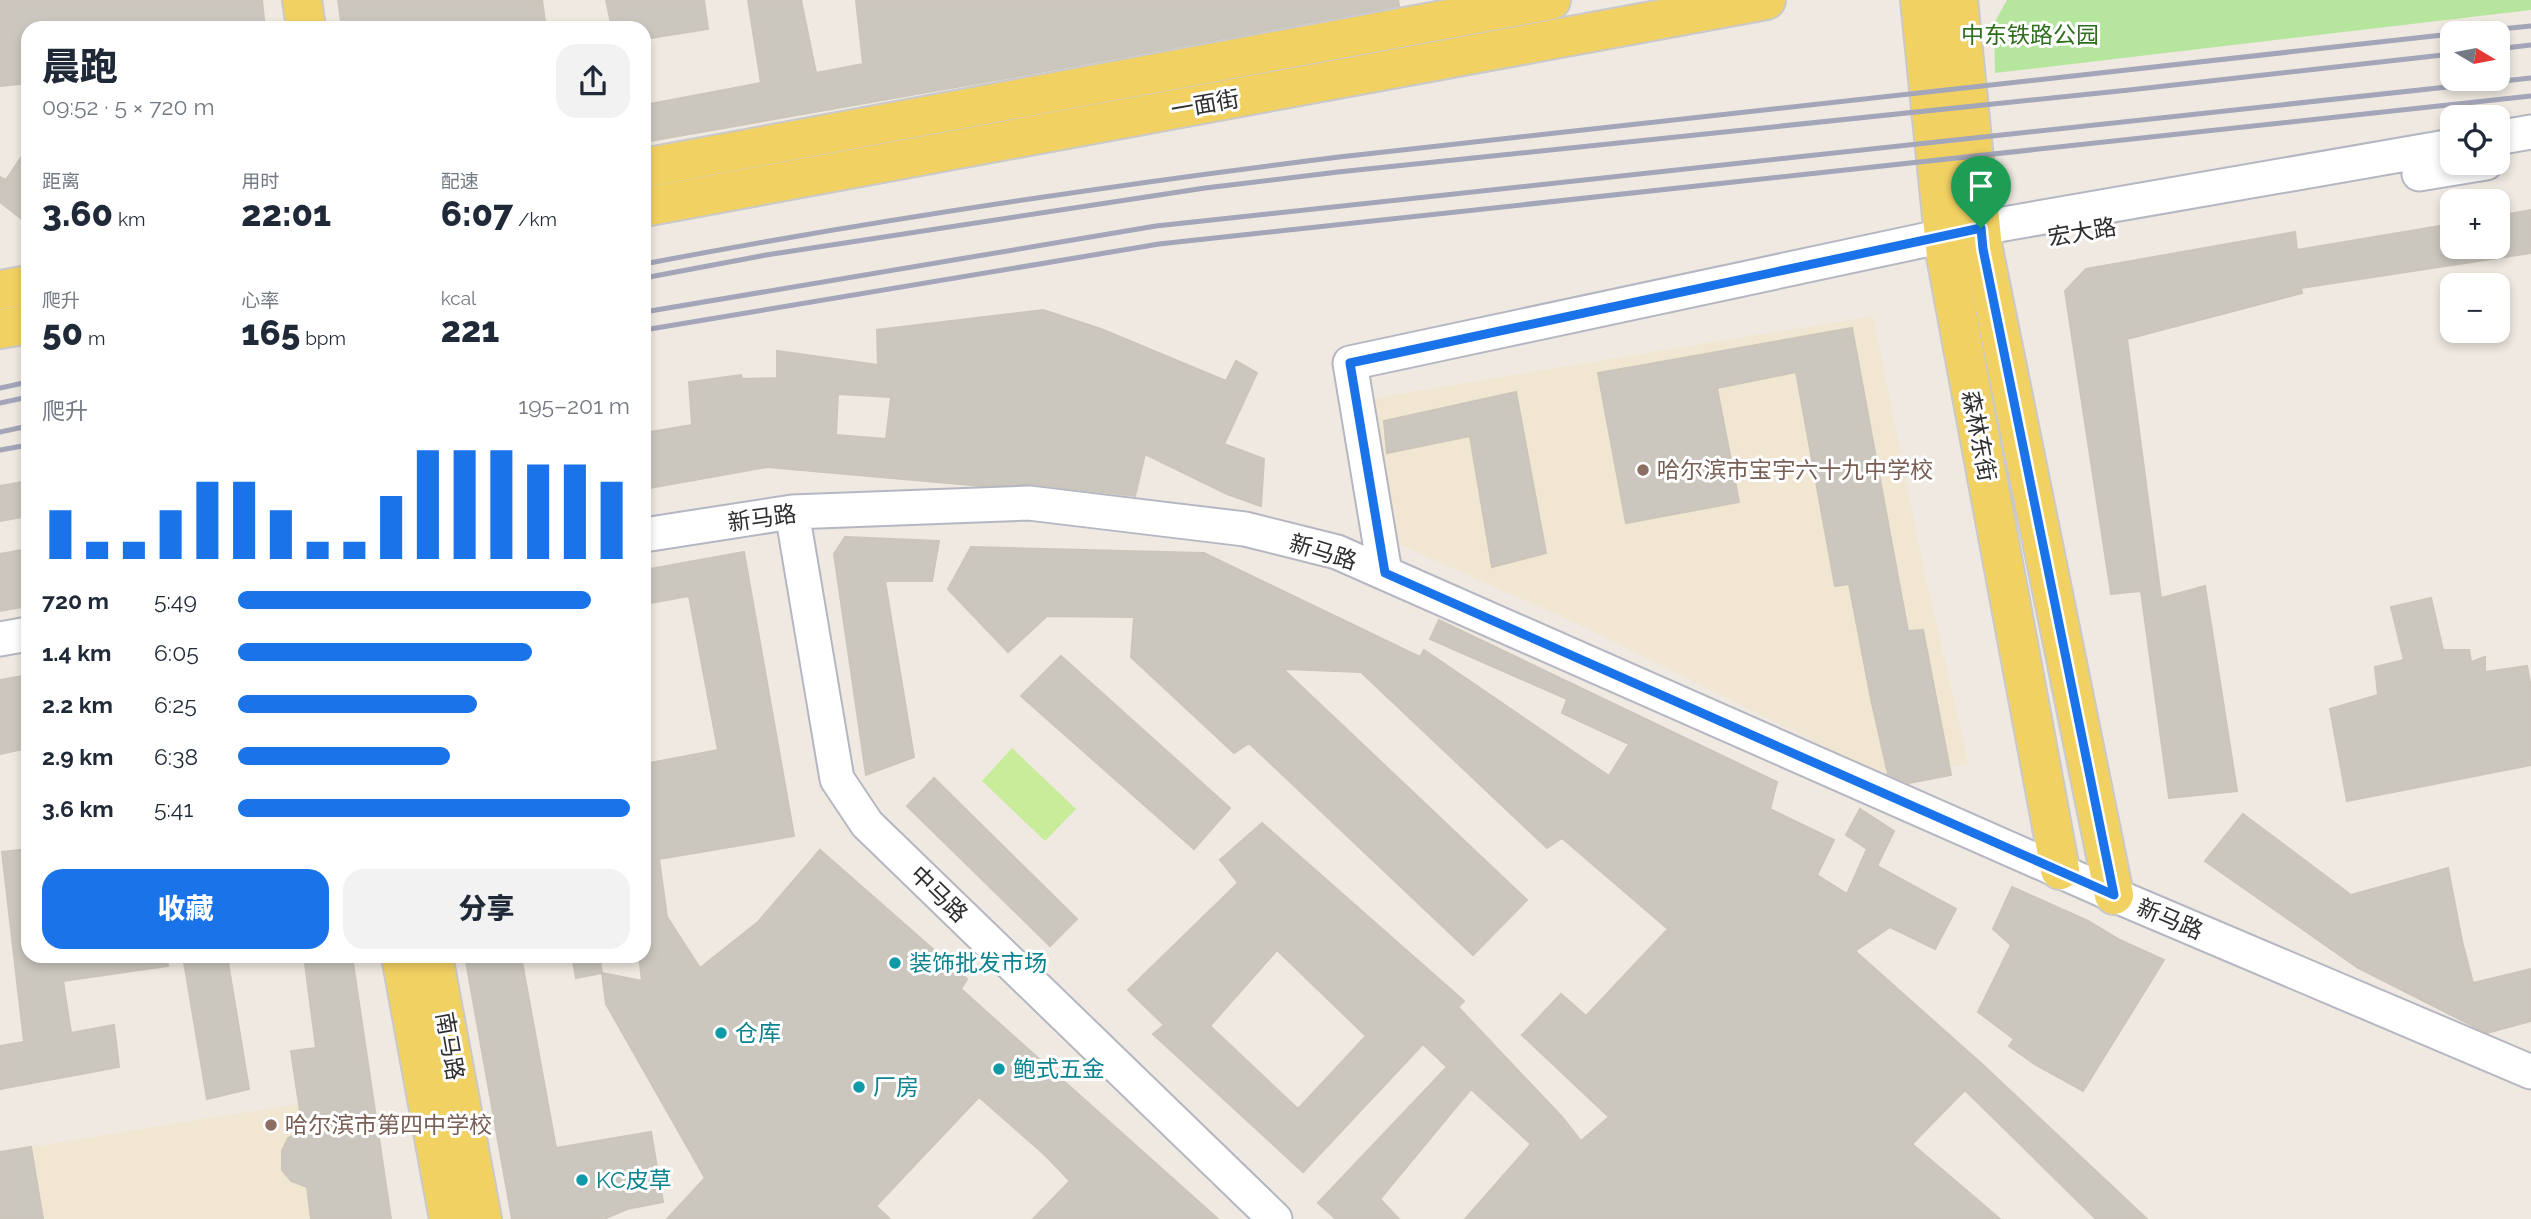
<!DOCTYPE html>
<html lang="zh">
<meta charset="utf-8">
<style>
body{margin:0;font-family:Raleway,"Noto Sans SC",sans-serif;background:#f2f2f3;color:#1f2937;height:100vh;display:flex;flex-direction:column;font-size:26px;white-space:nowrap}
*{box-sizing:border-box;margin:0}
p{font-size:23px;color:#747a83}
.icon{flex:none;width:38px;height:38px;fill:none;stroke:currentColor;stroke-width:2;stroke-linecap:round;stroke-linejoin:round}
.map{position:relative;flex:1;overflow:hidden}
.drawer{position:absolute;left:21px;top:21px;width:630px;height:942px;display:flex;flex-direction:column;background:#fff;border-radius:21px;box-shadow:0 4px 10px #0003}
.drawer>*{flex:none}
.needle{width:46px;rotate:100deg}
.buttons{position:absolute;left:2440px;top:21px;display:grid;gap:14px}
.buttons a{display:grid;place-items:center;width:70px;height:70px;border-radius:14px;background:#fff;box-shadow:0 4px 10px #0003;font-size:35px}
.pin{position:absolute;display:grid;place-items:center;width:60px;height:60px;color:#fff;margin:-72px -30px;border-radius:50% 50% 50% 0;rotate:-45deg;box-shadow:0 0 7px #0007}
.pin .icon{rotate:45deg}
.round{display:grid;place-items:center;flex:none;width:74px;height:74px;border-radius:21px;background:#f2f2f3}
.overview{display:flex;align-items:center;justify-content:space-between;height:119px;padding:0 21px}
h1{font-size:38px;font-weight:800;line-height:52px}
.stats{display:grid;grid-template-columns:repeat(3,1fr);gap:10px;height:119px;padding:7px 21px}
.stats div{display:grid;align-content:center}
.stats b{font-size:35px;font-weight:800}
.stats small{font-size:19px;font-weight:400}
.stats p{font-size:19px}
.chart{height:196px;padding:14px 21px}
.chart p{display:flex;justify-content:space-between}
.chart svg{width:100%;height:126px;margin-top:7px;stroke:#1a73e8;stroke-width:6}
.button{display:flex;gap:14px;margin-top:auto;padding:14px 21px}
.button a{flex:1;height:80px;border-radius:21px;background:#1a73e8;color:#fff;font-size:28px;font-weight:800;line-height:80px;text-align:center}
.button a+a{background:#f2f2f3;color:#1f2937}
ul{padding:0 21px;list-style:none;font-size:23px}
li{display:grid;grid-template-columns:112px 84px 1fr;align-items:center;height:52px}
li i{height:18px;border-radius:9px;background:#1a73e8}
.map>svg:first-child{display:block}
</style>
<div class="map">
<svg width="2531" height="1219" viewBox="0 0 2531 1219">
<rect width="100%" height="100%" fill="#efe9e1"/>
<path fill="#f0e6d1" d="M1873,316l49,245 47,203 -83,13 -306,-152 -186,-83 -25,-143z
M364,1040l27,179h-391v-67l298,-48 -7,-53z"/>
<path fill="#b6e59e" d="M2007,0h524v10l-536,63 -1,-50z"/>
<path fill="#c9ec9a" d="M1012,748l64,61 -31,32 -63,-60z"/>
<path fill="#cbc7bf" stroke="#cbc5ba" stroke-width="2" fill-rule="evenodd" d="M0,0h262l3,28h-237v55l-28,3z
M338,0h204l4,28h-204z
M606,0h98l4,29 -64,10v-11h-32z
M748,0h53l15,73 47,-9 -7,-64h542l1,6 -380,70 -375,66v-37l117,-22z
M28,147v77l-28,-22v-25l6,3z
M2531,210v43l-230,35 1,5 -175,46 34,259 44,-12 32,205 -68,7 -28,-207 -30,3 -46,-303 21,-22 209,-37 2,18 155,-26v23h45v-31z
M1043,310l58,19 125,52 10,-20 21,12 -33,71 40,15 -3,47 -34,-12 -82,-40 -10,42 -104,-12 -49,2 -215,-19 -123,22v-56l48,-8 -3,-43 52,-7 1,4 35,-1v-27l101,14 -1,-35zM838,394l53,3 -5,42 -50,-4z
M1852,328l56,303 15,-1 28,145 -42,8 -21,-9 -17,-75 -22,-115 -14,2 -39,-214 -79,16 22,114 -113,21 -28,-150z
M1516,392l30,161 -54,14 -22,-131 -83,17 -3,-32z
M28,481v35l-28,5v-35z
M845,537l94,4 -7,40h-47l29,176 -48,18 -32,-221z
M971,547l233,6 216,104 4,-7 185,126 20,-32 -67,-31 5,-14 -137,-60 9,-19 338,162 -7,27 64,31 -17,35 30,19 20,-45 -21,-14 14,-26 34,22 -17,35 79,43 -21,40 -45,-22 -35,24 128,114 164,154h-51l-131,-129 -53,54 88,75h-535l66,-75 -60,-55 -91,110 19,20h-63l-18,-16 129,-136 -24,-23 -120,128 -150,-138 11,-9 -36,-35 110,-107 -18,-23 42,-37 202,178 -6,6 104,110 19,24 28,-24 -87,-82 39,-41 25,22 82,-87 -106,-91 -15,10 -186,-176 -78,-3 244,231 -54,55 -224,-212 -15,10 -103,-96 3,-40 -87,-1 -39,36 -60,-63zM1277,950l89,86 -68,73 -88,-83z
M28,549v57l-28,5v-57z
M744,552l50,284 -135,23 8,58 33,51 58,-46 62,-72 147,129 -6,10 257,230h-185l37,-38 -25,-26 -66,-58 -103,109 14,13h-223l38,-41 -99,-174 -4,-31 40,8 -3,-25h5v-192l74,-14 -29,-154 -45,8v-34z
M2431,598l12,52h26l2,12 14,-5v15l42,-6 4,22v77l-184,36 -17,-92 48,-14 -3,-28 29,-7 -13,-53z
M1061,656l169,152 -36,41 -173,-153z
M28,675v73l-28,6v-74z
M934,778l143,141 -27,27 -143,-140z
M2243,814l108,81 97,-27 14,73 11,42 58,-14v52l-44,12 -4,-2 -125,-63 -153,-107z
M28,849v107h139l1,10 -105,15 8,52 43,-8 5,42 -119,22v-43l24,-4 -22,-190z
M2012,887l76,34 32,19 44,20 -81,131 -47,-26 -27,-19 5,-7 -36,-27 33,-67 -18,-16z
M183,956h44l22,133 -42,10z
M304,956h48l39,263h-80l-4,-32 -16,-6 -9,-11v-19l6,-13 15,-7 -12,-80 25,-3z
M465,956h56l35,192 95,-16 12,70 -36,7 -23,10h-92z
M572,956h27l3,17 -26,5z
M31,1147l12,72h-43v-67z"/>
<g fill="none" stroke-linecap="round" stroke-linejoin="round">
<g stroke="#b4b7c1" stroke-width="37">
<path id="minor" d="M2497,138l34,-6
M2419,174l67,-11
M792,512l45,267 30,45 408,395
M644,535l148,-23 237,-9 216,26 92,23 777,343 417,177
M1385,573l-35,-210 631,-135 471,-82
M0,639l28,-5"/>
</g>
<g stroke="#c9c9c9" stroke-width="42">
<path id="major" d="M302,0l4,28
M1920,0l26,256 114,614
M1958,0l25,249 131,646
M644,168l907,-168
M644,207l1122,-207
M0,290l28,-5
M0,329l28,-5
M401,956l48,263
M433,956l49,263"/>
</g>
<use href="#minor" stroke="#fff" stroke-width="33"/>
<use href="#major" stroke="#f2d163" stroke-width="38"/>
<path stroke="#a3a6b8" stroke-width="5" d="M2461,33l70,-7
M2497,49l34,-4
M644,264c230,-44 462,-78 695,-107l1113,-123
M644,278l122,-23 439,-67 133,-16 791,-82 323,-36
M644,312l512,-86 1375,-148
M644,330l515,-86 1372,-148
M0,388l28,-6
M0,403l28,-6
M0,432l28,-6
M0,450l28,-5"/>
</g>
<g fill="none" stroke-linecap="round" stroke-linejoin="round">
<g stroke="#fff" stroke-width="14">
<path id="route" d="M1981,228l2,21 131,646 -729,-322 -35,-210z"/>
</g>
<use href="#route" stroke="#1a73e8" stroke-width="9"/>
</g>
<g fill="#8d6e63" stroke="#fff" stroke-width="2.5">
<circle cx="1643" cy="470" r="7"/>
<circle cx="271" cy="1125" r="7"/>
</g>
<g fill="#0f9aa8" stroke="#fff" stroke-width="2.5">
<circle cx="895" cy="963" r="7"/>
<circle cx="721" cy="1033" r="7"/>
<circle cx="999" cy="1069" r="7"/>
<circle cx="859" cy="1087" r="7"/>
<circle cx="582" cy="1180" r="7"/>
</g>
<g text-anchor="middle" stroke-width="6" stroke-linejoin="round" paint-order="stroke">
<g font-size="23" fill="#2c6e1b" stroke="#fff">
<text x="2030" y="43">中东铁路公园</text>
</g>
<g font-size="23" fill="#2e2e2e" stroke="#fff">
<text transform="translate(1205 104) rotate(-10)" y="8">一面街</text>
<text transform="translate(2082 232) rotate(-10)" y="8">宏大路</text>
<text transform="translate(1979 436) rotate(79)" y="8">森林东街</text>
<text transform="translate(762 518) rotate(-8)" y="8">新马路</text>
<text transform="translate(1323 552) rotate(17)" y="8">新马路</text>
<text transform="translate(939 894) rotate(44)" y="8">中马路</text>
<text transform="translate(2170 919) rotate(23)" y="8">新马路</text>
<text transform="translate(450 1046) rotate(80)" y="8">南马路</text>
</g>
<g font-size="23" fill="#785e54" stroke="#fff" text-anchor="start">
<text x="1657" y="478">哈尔滨市宝宇六十九中学校</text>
<text x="285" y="1133">哈尔滨市第四中学校</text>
</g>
<g font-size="23" fill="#0d838f" stroke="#fff" text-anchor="start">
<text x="909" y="971">装饰批发市场</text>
<text x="735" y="1041">仓库</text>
<text x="1013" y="1077">鲍式五金</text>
<text x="873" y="1095">厂房</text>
<text x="596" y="1188">KC皮草</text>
</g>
</g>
</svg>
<div class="buttons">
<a><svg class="needle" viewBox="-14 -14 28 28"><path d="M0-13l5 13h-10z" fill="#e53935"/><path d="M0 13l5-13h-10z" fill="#747a83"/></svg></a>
<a><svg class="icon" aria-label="locate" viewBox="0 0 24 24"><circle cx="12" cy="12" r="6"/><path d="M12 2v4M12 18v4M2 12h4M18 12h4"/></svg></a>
<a>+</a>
<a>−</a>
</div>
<div class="pin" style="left:1981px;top:228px;background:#1e9e55"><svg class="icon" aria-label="arrive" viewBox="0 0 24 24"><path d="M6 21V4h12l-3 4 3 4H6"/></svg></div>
<section class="drawer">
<div class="overview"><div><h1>晨跑</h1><p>09:52 · 5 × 720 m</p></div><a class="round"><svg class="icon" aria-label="share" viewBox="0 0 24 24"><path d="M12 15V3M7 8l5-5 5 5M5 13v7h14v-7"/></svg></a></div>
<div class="stats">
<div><p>距离</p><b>3.60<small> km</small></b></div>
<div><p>用时</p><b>22:01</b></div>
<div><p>配速</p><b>6:07<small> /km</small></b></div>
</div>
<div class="stats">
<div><p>爬升</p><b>50<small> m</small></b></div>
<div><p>心率</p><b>165<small> bpm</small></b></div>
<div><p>kcal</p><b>221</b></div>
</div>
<div class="chart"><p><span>爬升</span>195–201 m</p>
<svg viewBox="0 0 160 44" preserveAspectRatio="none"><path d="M5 44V27M15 44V38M25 44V38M35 44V27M45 44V17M55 44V17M65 44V27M75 44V38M85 44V38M95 44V22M105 44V6M115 44V6M125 44V6M135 44V11M145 44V11M155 44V17"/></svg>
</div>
<ul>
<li><b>720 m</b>5:49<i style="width:90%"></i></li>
<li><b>1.4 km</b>6:05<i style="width:75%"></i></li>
<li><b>2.2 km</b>6:25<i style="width:61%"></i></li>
<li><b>2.9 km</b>6:38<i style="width:54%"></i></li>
<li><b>3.6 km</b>5:41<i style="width:100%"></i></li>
</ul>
<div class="button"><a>收藏</a><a>分享</a></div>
</section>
</div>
